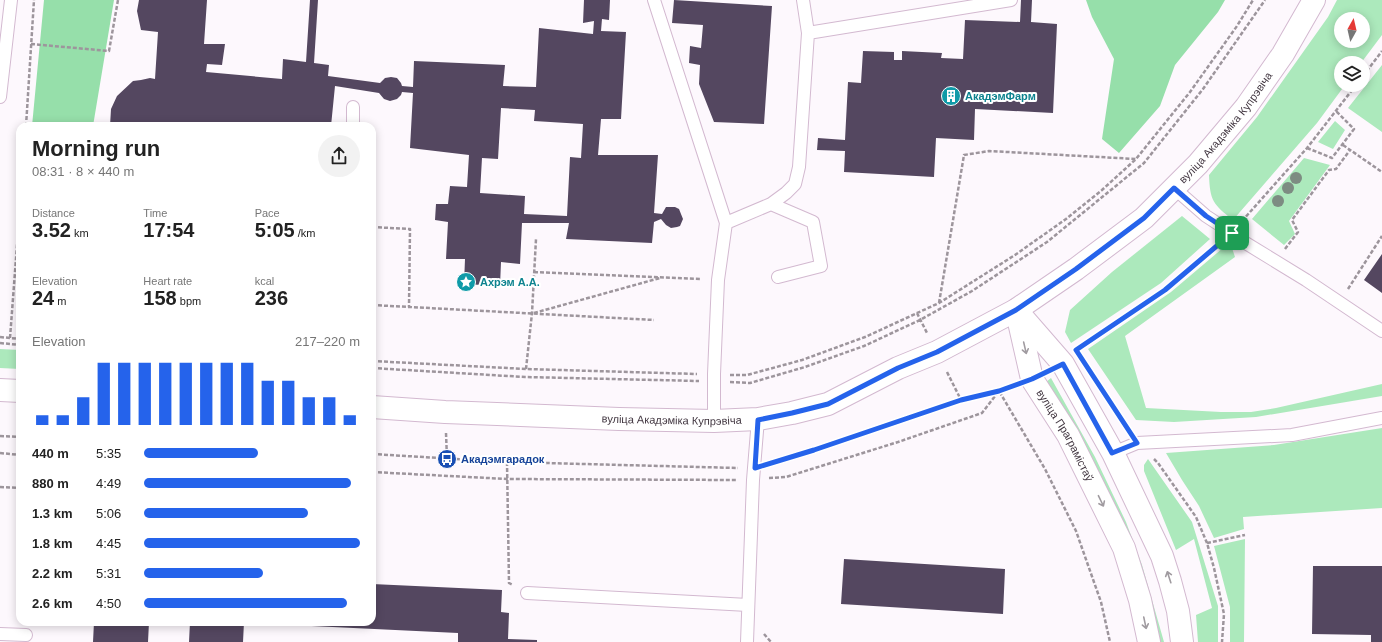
<!DOCTYPE html>
<meta charset="utf-8">
<style>
body{margin:0;font-family:Helvetica,sans-serif;background:#f2f2f2;color:#222;height:100vh;display:flex;flex-direction:column;font-size:15px;white-space:nowrap}
*{box-sizing:border-box;margin:0}
p{font-size:13px;color:#767676}
.icon{flex:none;width:22px;height:22px;fill:none;stroke:currentColor;stroke-width:2;stroke-linecap:round;stroke-linejoin:round}
.map{position:relative;flex:1;overflow:hidden}
.drawer{position:absolute;left:16px;top:122px;width:360px;height:504px;display:flex;flex-direction:column;background:#fff;border-radius:12px;box-shadow:0 2px 10px #0003}
.drawer>*{flex:none}
.needle{width:26px;rotate:8deg}
.controls{position:absolute;left:1334px;top:12px;display:grid;gap:8px}
.controls a{display:grid;place-items:center;width:36px;height:36px;border-radius:50%;background:#fff;box-shadow:0 2px 10px #0003;font-size:20px}
.pin{position:absolute;display:grid;place-items:center;width:34px;height:34px;color:#fff;margin:-17px;border-radius:8px;box-shadow:0 2px 6px #0006}
.round{display:grid;place-items:center;flex:none;width:42px;height:42px;border-radius:21px;background:#f2f2f2}
.summary{display:flex;align-items:center;justify-content:space-between;height:68px;padding:0 16px}
h1{font-size:22px;font-weight:700;line-height:30px}
.figures{display:grid;grid-template-columns:repeat(3,1fr);gap:6px;height:68px;padding:4px 16px}
.figures div{display:grid;align-content:center}
.figures b{font-size:20px;font-weight:700}
.figures small{font-size:11px;font-weight:400}
.figures p{font-size:11px}
.chart{height:112px;padding:8px 16px}
.chart p{display:flex;justify-content:space-between}
.chart svg{width:100%;height:72px;margin-top:4px;stroke:#2563eb;stroke-width:6}
ul{padding:0 16px;list-style:none;font-size:13px}
li{display:grid;grid-template-columns:64px 48px 1fr;align-items:center;height:30px}
li i{height:10px;border-radius:5px;background:#2563eb}
.map>svg:first-child{display:block}
</style>
<div class="map">
<svg width="1382" height="642" viewBox="0 0 1382 642">
<rect width="100%" height="100%" fill="#fdf8fd"/>
<path fill="#ace9bc" fill-rule="evenodd" d="M1337,0h45v35l-21,28h-20v22h4l-28,38 -84,97c-20,-16 -23,-19 -24,-45l48,-58 71,-100zM1341,19h22v22h-22z
M1382,65v67l-34,-24z
M1335,121l10,9 -12,19 -15,-7z
M1304,158l26,7 -41,56 6,13 -11,11 -32,-26z
M1182,216l28,23 -49,44 -90,60 -6,-11 5,-22 42,-38z
M1230,242l5,15 -110,79 21,72 75,4h30l25,-4 106,-24v12l-126,21 -82,5 -38,-2 -48,-71 83,-57z
M0,349l20,1v19l-20,-1z
M1051,378l44,79 31,65 16,43 22,77h-6l-112,-260z
M1382,428v80l-139,9 1,12 -30,9 -15,-32 -17,-26 -16,-27 108,-8z
M1148,459l44,63 26,84v36h-20l-2,-27 16,-7 -18,-69 -18,11 -32,-79v-6z
M1245,539l-1,103h-14v-35l-16,-61z"/>
<path fill="#96dfaa" d="M44,0h70l-21,126h-61z
M1086,0h139l-7,12 -43,53 -15,41 -41,47 -17,-14 12,-80 -22,-42z"/>
<path fill="#544760" fill-rule="evenodd" d="M139,0h68l-3,44h21l-3,21 -15,-1 -1,8 76,7 1,-20 23,3 4,-62h8l-4,63 15,2 -1,11 52,7 5,-5 6,-1 6,1 4,5 1,3 11,1 1,-26 91,4 -2,21 33,1 3,-59 54,6 1,-13 -11,2 1,-23h26l-1,20 -7,-1 -1,12 25,1 -5,87h-20l-3,36h60l-4,58 8,1 4,-7h9l4,2 4,10 -3,7 -3,1 -6,1 -5,-3 -5,-6 -7,3 -2,21 -86,-4 3,-16h-47l-2,41 -19,-2 -1,24 -36,-2 1,-25h-19l2,-37 -13,-2 1,-16h12l2,-18 17,1 2,-32 -59,-7 3,-55 -11,-1 -1,3 -4,4 -7,2 -6,-2 -5,-6 -44,-7 -4,40h-221l1,-17 6,-13 16,-15 8,-1 9,-2 5,1 3,-47 -17,-2 -4,-19zM501,108l34,2 -1,11 49,3 -2,34 -11,-1 -3,59 -43,-2 1,-18 -45,-3 2,-35 16,1z
M674,0l98,6 -8,118 -50,-2 -15,-38 1,-19 -11,-2 1,-17 11,2 2,-23 -31,-2z
M1021,0h11l-1,22 26,2 -4,89 -78,-4 -1,31 -38,-2 -2,39 -90,-5 1,-21 -28,-1 1,-12 27,2 3,-58 13,1 2,-32 31,1v8h8v-9l40,2 -1,5 22,1 2,-39 55,2z
M1382,254v39l-18,-13z
M844,559l161,10 -2,45 -162,-10z
M1313,566h69v76h-11v-7l-59,-1z
M372,584l130,6 -1,22 8,1 -1,26 29,1v2h-79v-9l-208,-10v-1h122z
M94,622h55l-1,20h-55z
M190,622h54l-1,20h-54z"/>
<g fill="none" stroke-linecap="round" stroke-linejoin="round">
<g stroke="#d3b9d0" stroke-width="14">
<path id="lane" d="M654,0l72,223
M803,0l5,33
M0,97l11,-97
M353,126v-19
M1174,188l32,28 26,17 12,9 62,38 76,51
M771,204l15,-11 9,-9 4,-17 9,-134 203,-33
M714,421v-47l4,-94 8,-57 45,-19 42,18 8,44 -43,11
M1113,453l24,-10 155,-8 90,-17
M527,593l221,12
M0,634l26,1
M747,642l6,-162 5,-61"/>
</g>
<g stroke="#d3b9d0" stroke-width="24">
<g id="secondary">
<path d="M1016,310l47,54 50,89 49,103 8,25 8,30 4,31"/>
<path id="s1" d="M1017,313l15,66 36,56 56,113 16,52 9,42"/>
<path d="M0,390l20,1"/>
<path id="s2" d="M372,407l73,5 174,7 95,2 44,-2 34,-6 36,-9 70,-36 39,-16 79,-42 60,-41 68,-51 54,-54 48,-57 37,-53 31,-54"/>
</g>
</g>
<path stroke="#9d959c" stroke-width="2.5" stroke-dasharray="4 2" stroke-linecap="butt" d="M31,44l78,7 9,-51
M1363,76l19,-25
M26,126l8,-126
M1343,145l39,27
M1307,148l25,10 22,-29 -18,-18
M1242,221l65,-73 49,-63
M372,227l38,2 -1,78
M1285,249l13,-17 -6,-12 37,-50 7,-1 14,-19
M534,272l167,7
M1348,289l34,-53
M939,303l25,-148 25,-4 147,8
M372,305l282,15
M534,313l126,-35
M917,313l10,20
M0,337l20,2
M10,338l10,-132
M0,343l20,2
M1077,350l88,-60 54,-46
M372,361l154,8 171,5
M372,368l153,9 174,4
M526,369l6,-56 4,-74
M947,372l14,28
M730,375h17l55,-15 63,-23 74,-34 76,-48 51,-36 36,-29 34,-31 54,-67 47,-66 16,-26
M730,382l20,1 55,-16 59,-21 56,-26 52,-29 75,-49 97,-79 59,-74 62,-89
M1117,412l12,18
M446,433l1,26
M0,436l20,1
M0,453l20,2
M372,454l135,8 231,6
M1154,459l4,4 38,54 11,26 7,25 10,46 -2,28
M507,462l2,121 4,2
M770,464c64,-20 126,-44 189,-64 18,-5 36,-8 54,-14
M372,472l135,7 229,1
M769,478l17,-1 112,-35 84,-29 17,-22 46,78 31,62 25,71 9,40
M0,487l20,1
M1207,543l38,-8
M764,634l7,8"/>
<use href="#lane" stroke="#fff" stroke-width="12"/>
<use href="#secondary" stroke="#fff" stroke-width="22"/>
</g>
<g fill="#7d8c82">
<circle cx="1296" cy="178" r="6"/>
<circle cx="1288" cy="188" r="6"/>
<circle cx="1278" cy="201" r="6"/>
</g>
<defs><path id="oneway-shaft" d="M-6 0H5M1.5-3L5.5 0L1.5 3" fill="none" stroke-width="1.6" stroke-linecap="round" stroke-linejoin="round"/></defs>
<g stroke="#a09ba0">
<use href="#oneway-shaft" transform="translate(1025 348) rotate(77)"/>
<use href="#oneway-shaft" transform="translate(1101 501) rotate(64)"/>
<use href="#oneway-shaft" transform="translate(1169 577) rotate(-108)"/>
<use href="#oneway-shaft" transform="translate(1145 623) rotate(78)"/>
</g>
<g fill="none" stroke-linecap="round" stroke-linejoin="round">
<g stroke="#fff" stroke-width="8">
<path id="route" d="M1174,188l32,28 26,17 -67,57 -89,60 61,93 -25,10 -49,-89 -31,15 -33,12 -38,9 -147,50 -59,18 3,-48 34,-7 36,-9 70,-36 39,-16 79,-42 60,-41 68,-51z"/>
</g>
<use href="#route" stroke="#2563eb" stroke-width="5"/>
</g>
<defs>
<g id="building-disc" transform="scale(1)"><circle r="9.5" fill="#0f9aa8" stroke="#fff"/><path d="M-4-6H4V6H1V3H-1V6H-4ZM-2.5-4.3h1.7v1.8h-1.7ZM.8-4.3h1.7v1.8H.8ZM-2.5-1h1.7V.8h-1.7ZM.8-1h1.7V.8H.8Z" fill="#fff"/></g>
<g id="sight-disc" transform="scale(1)"><circle r="9.5" fill="#0f9aa8" stroke="#fff"/><path d="M0-6L1.8-2.2L6-1.7L2.9 1.2L3.7 5.4L0 3.3L-3.7 5.4L-2.9 1.2L-6-1.7L-1.8-2.2Z" fill="#fff"/></g>
<g id="bus-disc" transform="scale(1)"><circle r="9.5" fill="#1a4fb4" stroke="#fff"/><path d="M-5-6H5V4H4V6H2V4H-2V6H-4V4H-5ZM-3.5-4V0h7V-4ZM-3.5 1.2v1.5H-2V1.2ZM2 1.2v1.5H3.5V1.2Z" fill="#fff"/></g>
</defs>
<g fill-rule="evenodd">
<use href="#building-disc" x="951" y="96"/>
<use href="#sight-disc" x="466" y="282"/>
<use href="#bus-disc" x="447" y="459"/>
</g>
<g text-anchor="middle" stroke-width="4" stroke-linejoin="round" paint-order="stroke">
<g font-size="11" font-weight="bold" fill="#0d838f" stroke="#fff" text-anchor="start">
<text x="965" y="100">АкадэмФарм</text>
<text x="480" y="286">Ахрэм А.А.</text>
</g>
<g font-size="11" fill="#423741" stroke="#fff">
<text dy="4" stroke="none"><textPath href="#s2" startOffset="948">вуліца Акадэміка Купрэвіча</textPath></text>
<text dy="4" stroke="none"><textPath href="#s2" startOffset="300">вуліца Акадэміка Купрэвіча</textPath></text>
<text dy="4" stroke="none"><textPath href="#s1" startOffset="133">вуліца Праграмістаў</textPath></text>
</g>
<g font-size="11" font-weight="bold" fill="#164399" stroke="#fff" text-anchor="start">
<text x="461" y="463">Акадэмгарадок</text>
</g>
</g>
</svg>
<div class="controls">
<a><svg class="needle" viewBox="-14 -14 28 28"><path d="M0-13l5 13h-10z" fill="#e53935"/><path d="M0 13l5-13h-10z" fill="#767676"/></svg></a>
<a><svg class="icon" aria-label="layers" viewBox="0 0 24 24"><path d="M12 4l9 5-9 5-9-5zM3 14l9 5 9-5"/></svg></a>
</div>
<div class="pin" style="left:1232px;top:233px;background:#1e9e55"><svg class="icon" aria-label="arrive" viewBox="0 0 24 24"><path d="M6 21V4h12l-3 4 3 4H6"/></svg></div>
<section class="drawer">
<div class="summary"><div><h1>Morning run</h1><p>08:31 · 8 × 440 m</p></div><a class="round"><svg class="icon" aria-label="share" viewBox="0 0 24 24"><path d="M12 15V3M7 8l5-5 5 5M5 13v7h14v-7"/></svg></a></div>
<div class="figures">
<div><p>Distance</p><b>3.52<small> km</small></b></div>
<div><p>Time</p><b>17:54</b></div>
<div><p>Pace</p><b>5:05<small> /km</small></b></div>
</div>
<div class="figures">
<div><p>Elevation</p><b>24<small> m</small></b></div>
<div><p>Heart rate</p><b>158<small> bpm</small></b></div>
<div><p>kcal</p><b>236</b></div>
</div>
<div class="chart"><p><span>Elevation</span>217–220 m</p>
<svg viewBox="0 0 160 44" preserveAspectRatio="none"><path d="M5 44V38M15 44V38M25 44V27M35 44V6M45 44V6M55 44V6M65 44V6M75 44V6M85 44V6M95 44V6M105 44V6M115 44V17M125 44V17M135 44V27M145 44V27M155 44V38"/></svg>
</div>
<ul>
<li><b>440 m</b>5:35<i style="width:53%"></i></li>
<li><b>880 m</b>4:49<i style="width:96%"></i></li>
<li><b>1.3 km</b>5:06<i style="width:76%"></i></li>
<li><b>1.8 km</b>4:45<i style="width:100%"></i></li>
<li><b>2.2 km</b>5:31<i style="width:55%"></i></li>
<li><b>2.6 km</b>4:50<i style="width:94%"></i></li>
</ul>
</section>
</div>
